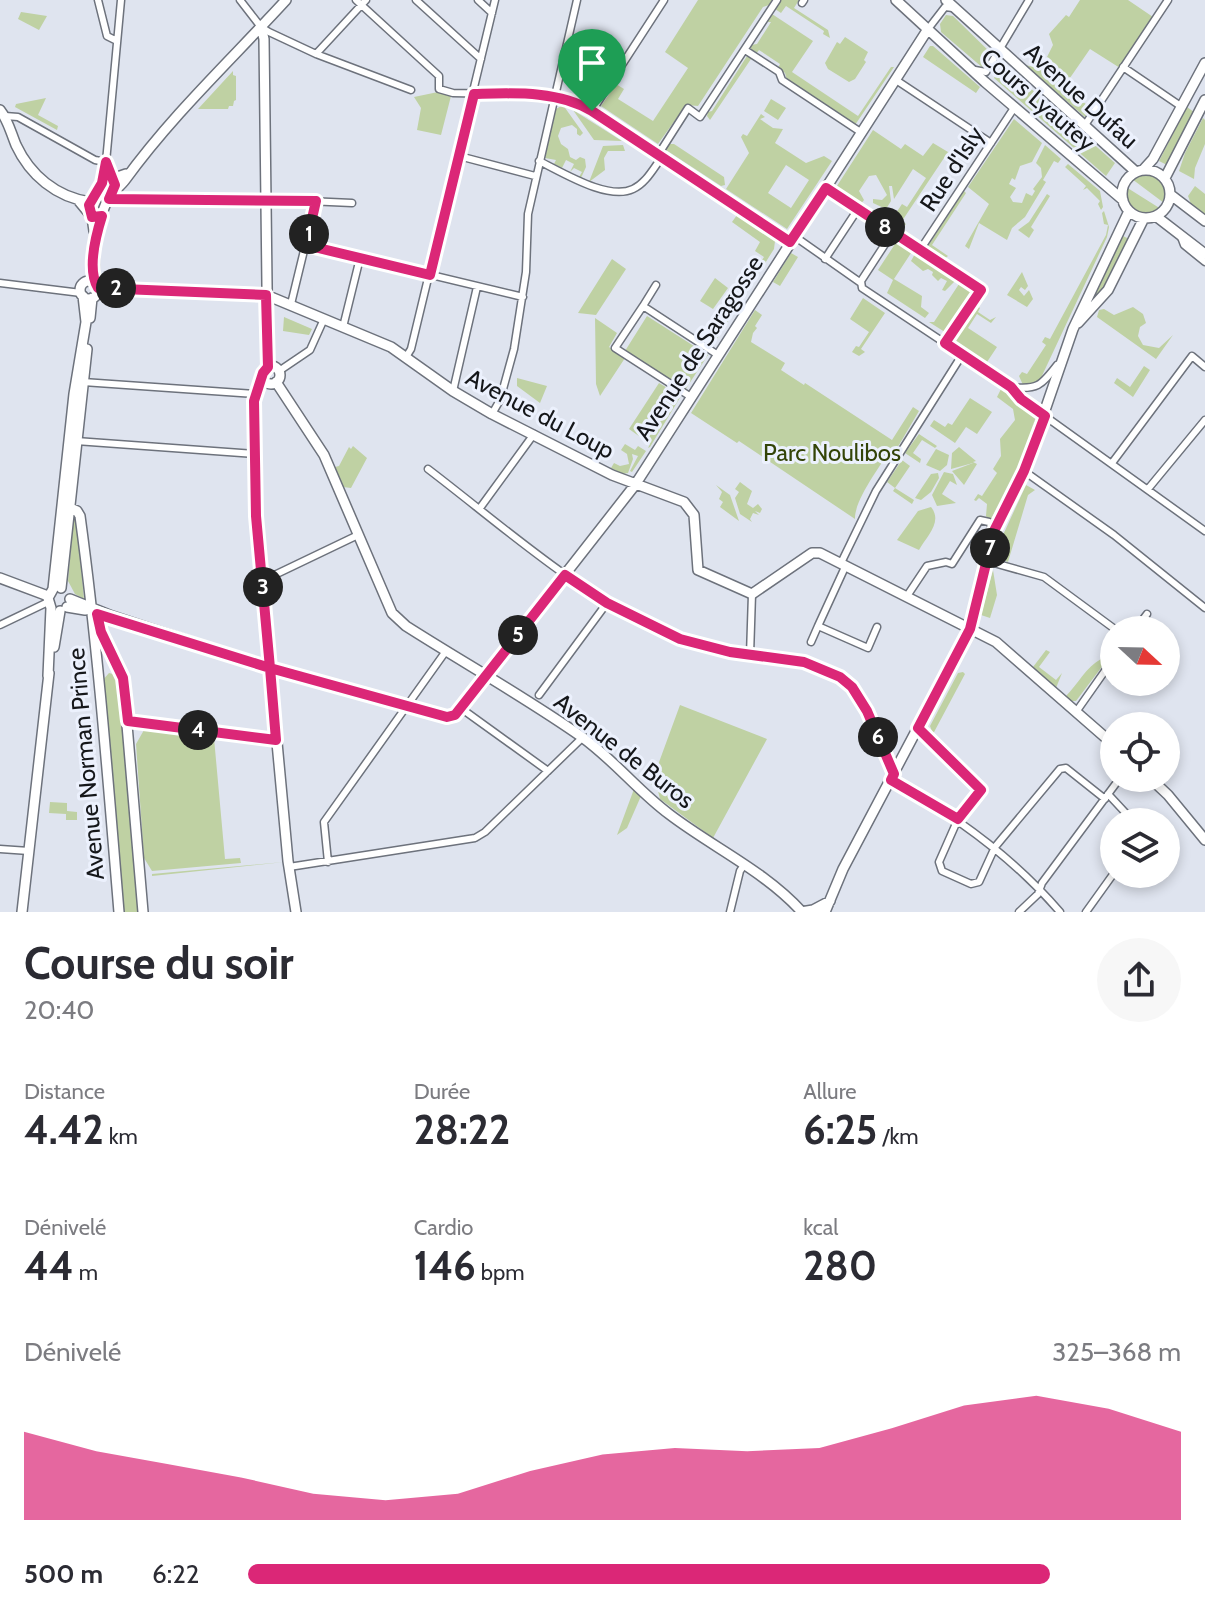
<!DOCTYPE html>
<html lang="fr">
<meta charset="utf-8">
<style>
body{margin:0;font-family:Cabin,sans-serif;background:#f7f7f7;color:#2b2b33;height:100vh;display:flex;flex-direction:column;font-size:30px;white-space:nowrap}
*{box-sizing:border-box;margin:0}
p{font-size:26px;color:#7c7c81}
.icon{flex:none;width:44px;height:44px;fill:none;stroke:currentColor;stroke-width:2;stroke-linecap:round;stroke-linejoin:round}
.map{position:relative;height:912px;overflow:hidden}
.sheet{display:flex;flex-direction:column;background:#fff;flex:1}
.sheet>*{flex:none}
.needle{width:52px;rotate:112deg}
.controls{position:absolute;left:1100px;top:616px;display:grid;gap:16px}
.controls a{display:grid;place-items:center;width:80px;height:80px;border-radius:50%;background:#fff;box-shadow:0 4px 12px #0003;font-size:40px}
.pin{position:absolute;display:grid;place-items:center;width:68px;height:68px;color:#fff;margin:-82px -34px;border-radius:50% 50% 50% 0;rotate:-45deg;box-shadow:0 0 8px #0007}
.pin .icon{rotate:45deg}
.km{position:absolute;width:40px;height:40px;margin:-20px;border-radius:50%;background:#222;color:#fff;font-size:22px;line-height:40px;text-align:center}
.round{display:grid;place-items:center;flex:none;width:84px;height:84px;border-radius:42px;background:#f7f7f7}
.overview{display:flex;align-items:center;justify-content:space-between;height:136px;padding:0 24px}
h1{font-size:44px;font-weight:700;line-height:60px}
.metrics{display:grid;grid-template-columns:repeat(3,1fr);gap:12px;height:136px;padding:8px 24px}
.metrics div{display:grid;align-content:center}
.metrics b{font-size:40px;font-weight:700}
.metrics small{font-size:22px;font-weight:400}
.metrics p{font-size:22px}
.chart{height:224px;padding:16px 24px}
.chart p{display:flex;justify-content:space-between}
.chart svg{width:100%;height:144px;margin-top:8px;fill:#db2777;opacity:.7}
ul{padding:0 24px;list-style:none;font-size:26px}
li{display:grid;grid-template-columns:128px 96px 1fr;align-items:center;height:60px}
li i{height:20px;border-radius:10px;background:#db2777}
.map>svg:first-child{display:block}
</style>
<div class="map">
<svg width="1205" height="912" viewBox="0 0 1205 912">
<rect width="100%" height="100%" fill="#dfe4ef"/>
<path fill="#bfd1a3" fill-rule="evenodd" d="M698,0h74l-3,5 -6,2 -65,99 -12,-1 -28,39 -57,-38 15,-22 8,5 -6,10 35,22 35,-53 -23,-16z
M781,0h18l-5,8 34,22 2,8 -7,-4 1,-3 -38,-25 -5,7 -6,-4z
M1080,0h48l25,17 -33,51 -30,-19 -27,39 30,21 -8,8 -60,-52 13,3 16,-1v-3l-7,-7 6,-12 -4,-11 17,-19 3,2z
M21,12l26,4 -8,14 -21,-11z
M772,14l41,27 -21,31 66,44 33,-49h3l-39,58 -68,-45 -2,-7 -7,-5 2,-4 -21,-14 -3,4 -5,-4v-5l6,-1 14,-22h-5z
M946,15l7,1 40,39 -10,13 -42,-36 -1,-8z
M845,37l23,15 -4,8 2,2 -11,17 -6,3 -21,-13 -3,-6 12,-21 3,2z
M930,46h3l47,41 -4,6 -53,-36z
M747,56l4,3 -41,61 -3,-4 1,-4 4,-1z
M1003,64l112,99 -9,13 -112,-98z
M233,71v4l3,1v24l-2,1 -1,5h-4l-1,3h-30z
M438,92l13,4 -10,39 -24,-5 4,-22 -7,-11z
M46,98l-8,17 20,11 -1,4 -42,-23 1,-3z
M771,99l15,9 -8,12 -14,-9z
M563,105l20,28 -3,3 -3,-2v-5l-5,-4 -11,3 -3,8 3,8 7,5 2,8 6,3 4,-3 5,2 1,8 -5,11 -2,-1 3,-5 -8,-4 -4,4 4,-8 -8,-4 -4,8 -8,-4 2,-4 -11,-2 11,-49z
M1187,107l7,5 -27,53 -8,-4z
M573,110l49,31 -28,-1z
M761,114l4,3 -5,2 13,9 10,1 -8,14 31,20 18,-7 8,5 -45,68 -61,-40 23,-36 -8,-16 2,-3 4,2zM786,165l23,15 -18,28 -23,-15z
M1203,118l2,2v24l-10,24 -1,11 -15,-8 6,-18z
M1014,119l28,24 -10,19 -12,4 -5,14 -3,-2 -3,6 7,4 -6,9 3,5 9,1 4,-10 6,3 3,-5 -2,-2 9,-12 -1,-9 -5,-5 9,-18 16,14 -3,4 -4,-2 -11,19 3,2 -21,35 -13,11 -5,12 -28,-17 -10,26 -4,-3 24,-42 -21,-17z
M873,130l28,19 4,-5 18,12 10,-13 15,9 -46,69 4,3 -5,6 -9,-4 -2,-4 12,-18 5,3 19,-29 -13,-9 -19,30 -2,-13h-3l2,15 -5,8 -13,-6v-4l9,1 5,-5 -11,-20 -7,1 -10,15 5,9 -4,5 -25,-16z
M669,144h5l50,33 1,8 -4,1 -55,-36z
M623,145l2,6h-17l-4,7 1,12 -16,12 14,-36z
M1068,164l32,27 3,16 -2,3 -3,-6 2,-3 -13,-13 -4,2 3,-4 -21,-19z
M1145,173c17,2 24,14 19,30l-32,-24z
M1195,186l10,8v21l-14,-11 -3,-8z
M1126,187l35,22 -14,6c-16,-2 -23,-12 -21,-28z
M964,191l2,2 -34,52 16,11 -5,4 -15,-10v-4z
M1047,194l3,2 -19,31 3,3 -5,8 -11,-8 11,-8z
M1104,211l5,16 -2,10 -67,143 -7,6 -10,-1 -4,-9 3,-4 5,2 19,-29 -4,-3 3,-5 5,2 56,-104 2,-10 -4,-1 -2,-11z
M737,215l38,26 -1,8 -61,96 -5,-4 56,-84 -9,-6 5,-9 -28,-20z
M1121,235l8,4 -25,49 -17,18z
M897,241l16,9 -19,29 28,17 -1,11 8,6 -4,5 -38,-25 6,-13 -15,-10z
M916,252l59,39 -27,43 -19,-12h5l25,-38 -4,-3 -10,10 -3,-1 5,-9 -6,-3 -3,3 -6,-6 1,-3 -5,-3 -5,2 -12,-10z
M791,253l7,4 -18,29 -7,-4z
M612,259l14,10 -30,46 -18,-2z
M1022,272l6,14 -3,4 -4,-3 -2,3 5,6 5,-6 4,9 -6,8 -20,-12z
M715,278l13,10 -15,21 -13,-8z
M863,298l22,15 -24,36 4,3 -6,4 -7,-4 4,-6 3,1 10,-15 -19,-13z
M977,306l3,2 -2,4 12,8 6,-3 -5,6 -14,-9 -9,14 29,19 -10,15 -31,-20 1,-7z
M1133,307l10,7 3,9 -6,4 -2,9 5,9 16,3 14,-13 -17,24 -59,-42 2,-7 5,-1 10,6z
M755,310l7,5 -7,11 2,2 -4,5 -2,9 34,21 -4,7 23,15 1,-2 87,57 21,-33 6,4 -23,39 -5,-1c-11,17 -37,52 -36,70l-116,-78 -2,2 -46,-30z
M647,316l61,39 -23,35 -60,-39z
M284,317l28,12 -3,6 -26,-4z
M595,318l22,15 -8,14 16,11 -25,38 -4,-12z
M1144,366l6,4 -17,27 -19,-14 3,-5 13,9z
M517,378l30,8 -7,17 -23,-17z
M659,383l22,13 -31,51 -2,1 2,-4 -21,-15z
M1001,389l33,22 2,9 -20,54 -26,47 -4,-5 1,-12 -8,-6 -3,3 -2,-1 4,-6 4,2 15,-23 -4,-4 8,-13 -1,-17 15,-19 -2,-11 -16,-12z
M970,398l22,14 -15,22 -11,-7 -11,16 -25,-17 4,-6 11,7 3,-4 4,2z
M919,434l18,12 -2,2 -13,-8 -9,13 8,6 -1,4 -15,-10z
M625,444l10,6 3,-4 8,5 -14,21 -2,-1 8,-15 -6,-2 1,5 -5,14 -6,1 -11,-6 3,-5 6,3 9,-2 -2,-10 -6,-4z
M353,446l14,12 -16,30 -8,-1 -8,-20 4,-1 10,-19 2,2z
M959,447l17,14 -3,1 4,2 -13,21 -12,-14 21,-8 -22,6 1,-16z
M936,449l13,6 -2,10 -7,6 -14,-6z
M902,460l8,6 -15,22 19,12 -2,4 -19,-13 2,-3 -8,-6z
M944,472l9,2 4,11 -7,-4 -8,13 14,9 -19,3 -5,-11z
M938,473l1,5 -8,14 -10,8 -6,-2 16,-24z
M740,482l12,9 -5,13 6,4 5,-4 4,5 -2,4 -5,-2 4,4 -6,-2 -3,6 2,3 -12,-8 -5,-16 4,-6 -4,-3z
M716,485l14,10 9,26 -19,-14 3,-5 -4,-3 3,-7z
M1026,485l9,5 -7,5 -20,67 -12,-5 1,-9z
M931,507c12,15 -4,29 -12,43l-22,-10 21,-29z
M74,513h2l8,86 -9,-5 -7,-13z
M993,570l4,25 -7,23 -9,-3z
M1046,650l4,2 -11,15 17,13 6,-7 -6,15 -23,-21z
M1101,659l6,1 -31,41h-5l-5,-5c12,-12 20,-29 35,-37z
M963,672l2,2 -32,60 -3,-8 28,-53z
M109,673l11,3 19,236h-18l-19,-231z
M680,705l87,34 -54,99 -53,-39 -2,-8 -7,-7z
M144,730l70,8 11,121 15,-1 1,5 -89,8 -8,-13 -8,-114z
M634,789l7,7 -14,32 -10,7z
M50,802l17,1v8l10,1v8h-11v-6l-17,-1z
M284,862l-132,14v-2z"/>
<g fill="none" stroke-linecap="round" stroke-linejoin="round">
<g stroke="#6d727c" stroke-width="9">
<path id="street" d="M98,0l9,36 10,5
M240,0l21,27 8,5 47,22 95,36
M356,0l83,76v13l14,4 92,2 41,12 204,135
M416,0l65,59
M478,0l14,13
M802,3l2,-3
M928,29l17,-22 8,1
M745,50l34,22 3,8 80,53
M316,54l50,-54
M1123,67l59,40
M975,70l11,2 43,-72
M896,80l95,63
M592,111l72,-111
M5,116l13,1 77,43 11,2
M1085,125l83,-125
M658,155l30,-47 12,9 77,-117
M459,156l76,20
M539,161c23,11 69,40 94,28 13,-6 20,-20 29,-32
M102,183l4,-21 15,-162
M826,188l155,102 -36,53
M109,199h155l88,4
M893,232l-32,49 1,7 149,99 10,12 184,132
M794,236l67,47
M1181,237l3,8 21,17
M306,245l217,52
M920,250l94,-142
M825,259l33,-50
M0,283l81,10
M98,288l168,7
M291,304l25,-103
M643,306l13,-21
M343,327l17,-69
M406,357l5,-8 84,-349
M279,371l31,-21 14,-31
M83,382l172,12
M1011,387c26,3 30,-1 46,-22
M453,391l24,-104
M691,397l-76,-49 28,-42 75,49
M492,414l8,-14 14,-51 12,-77 2,-58 49,-214
M76,441l179,13
M1112,463l80,-107 13,11
M428,469c80,61 157,132 251,170 47,18 126,10 164,40 27,21 38,64 51,95
M1024,471l90,64 91,73
M1148,489l57,-69
M480,508l54,-74
M987,561l57,16 72,53
M841,563l35,-72 86,-136
M846,565l-28,61 50,22 9,-21
M262,581l96,-46
M907,596l20,-30 19,-4 6,2 28,-44 9,2 5,9
M0,625l48,-23
M1135,630l12,-16
M811,642l7,-16
M750,655l2,-61
M539,695l68,-92
M462,709l86,62
M1076,712l38,-54
M128,721l148,19
M918,728l63,62 -23,29 -19,43 3,9 29,13 8,-2 16,-35 65,-78 6,-1 39,31
M891,780c64,35 121,76 169,132
M1108,794l26,28
M0,849l29,2
M328,862l-4,-40 122,-171
M289,867l186,-29 10,-6 97,-94
M730,912l10,-41 4,-6
M1019,912l19,-18 4,-11 78,-105
M1086,912l28,-39"/>
</g>
<g stroke="#6d727c" stroke-width="12">
<path id="secondary" d="M896,0l89,82 138,118
M946,0l190,172
M261,27l3,12 4,328
M0,110c8,10 11,23 16,35 14,30 40,52 74,57
M1122 194a24 24 0 1 1 48 0a24 24 0 1 1-48 0Z
M1143,170l10,-11 52,-96
M1165,178l40,-78
M1171,195l34,26
M78,200l14,17 2,14
M89,205l14,-23 23,-8
M1157,217l48,37
M80 290a9 9 0 1 1 18 0a9 9 0 1 1-18 0Z
M95,282c-2,-25 0,-55 11,-79 4,-10 13,-15 19,-23 47,-65 107,-121 161,-180
M266,295l125,52 62,44 39,23 120,61 72,27 10,13 4,55 54,24 60,-41h8l176,89 118,103
M90,318l2,-20
M1078,323l30,-33 36,-72
M262 375a9 9 0 1 1 18 0a9 9 0 1 1-18 0Z
M263,373l-9,28 2,115 32,345 8,51
M276,382l48,73 68,158 14,13c58,37 119,71 176,111 32,23 56,54 87,77 43,33 96,57 133,98
M70,508l7,3 3,5c18,132 28,264 39,396
M0,578l48,18
M61,588l26,-239
M70,599l42,17 167,55 168,46 8,-2 180,-230 293,-456
M67,607l18,3
M98,618l3,14 22,46 20,234
M54,647l6,-36
M48,676l3,-68 -3,-10 5,-9 21,-195 12,-72 -3,-26
M1150,778l18,17 37,45
M22,912l27,-239
M801,912l12,-2 17,-9
M825,912l18,-43 127,-240 24,-98 30,-60 49,-142 56,-118"/>
</g>
<use href="#street" stroke="#fff" stroke-width="6"/>
<use href="#secondary" stroke="#fff" stroke-width="9"/>
</g>
<g fill="none" stroke-linecap="round" stroke-linejoin="round">
<g stroke="#fff" stroke-width="16">
<path id="route" d="M592,111c-34,-21 -80,-18 -118,-17l-44,181 -124,-30 10,-44 -207,-2 6,-14 -9,-23 -4,21 -13,22 3,12 10,-1c-6,19 -15,54 -4,72l168,7 2,72 -5,6 -9,28 2,115 14,152 -173,-54 4,18 22,46 5,43 148,19 -6,-72 177,49 8,-2 110,-140 42,28 73,36 50,13 74,10 36,15 12,10 15,24 27,63 -3,6 67,39 23,-29 -63,-62 52,-99 24,-98 30,-60 21,-55 -24,-17 -10,-12 -66,-44 36,-53 -155,-102 -36,54 -198,-131"/>
</g>
<use href="#route" stroke="#db2777" stroke-width="10"/>
</g>
<g text-anchor="middle" stroke-width="6" stroke-linejoin="round" paint-order="stroke">
<g font-size="24" fill="#15171a" stroke="#ecf1fd">
<text transform="translate(1081 96) rotate(42)" y="8">Avenue Dufau</text>
<text transform="translate(1038 100) rotate(41)" y="8">Cours Lyautey</text>
<text transform="translate(952 169) rotate(-57)" y="8">Rue d'Isly</text>
<text transform="translate(699 348) rotate(-57)" y="8">Avenue de Saragosse</text>
<text transform="translate(540 414) rotate(28)" y="8">Avenue du Loup</text>
<text transform="translate(624 751) rotate(38)" y="8">Avenue de Buros</text>
<text transform="translate(86 764) rotate(-95)" y="8">Avenue Norman Prince</text>
</g>
<g font-size="24" fill="#334407" stroke="#ecf1fd">
<text x="832" y="461">Parc Noulibos</text>
</g>
</g>
</svg>
<div class="controls">
<a><svg class="needle" viewBox="-14 -14 28 28"><path d="M0-13l5 13h-10z" fill="#e53935"/><path d="M0 13l5-13h-10z" fill="#7c7c81"/></svg></a>
<a><svg class="icon" aria-label="locate" viewBox="0 0 24 24"><circle cx="12" cy="12" r="6"/><path d="M12 2v4M12 18v4M2 12h4M18 12h4"/></svg></a>
<a><svg class="icon" aria-label="layers" viewBox="0 0 24 24"><path d="M12 4l9 5-9 5-9-5zM3 14l9 5 9-5"/></svg></a>
</div>
<div class="pin" style="left:592px;top:111px;background:#1e9e55"><svg class="icon" aria-label="arrive" viewBox="0 0 24 24"><path d="M6 21V4h12l-3 4 3 4H6"/></svg></div>
<b class="km" style="left:309px;top:234px">1</b>
<b class="km" style="left:116px;top:288px">2</b>
<b class="km" style="left:263px;top:587px">3</b>
<b class="km" style="left:198px;top:730px">4</b>
<b class="km" style="left:518px;top:635px">5</b>
<b class="km" style="left:878px;top:737px">6</b>
<b class="km" style="left:990px;top:548px">7</b>
<b class="km" style="left:885px;top:227px">8</b>
</div>
<section class="sheet">
<div class="overview"><div><h1>Course du soir</h1><p>20:40</p></div><a class="round"><svg class="icon" aria-label="share" viewBox="0 0 24 24"><path d="M12 15V3M7 8l5-5 5 5M5 13v7h14v-7"/></svg></a></div>
<div class="metrics">
<div><p>Distance</p><b>4.42<small> km</small></b></div>
<div><p>Durée</p><b>28:22</b></div>
<div><p>Allure</p><b>6:25<small> /km</small></b></div>
</div>
<div class="metrics">
<div><p>Dénivelé</p><b>44<small> m</small></b></div>
<div><p>Cardio</p><b>146<small> bpm</small></b></div>
<div><p>kcal</p><b>280</b></div>
</div>
<div class="chart"><p><span>Dénivelé</span>325–368 m</p>
<svg viewBox="0 0 160 44" preserveAspectRatio="none"><path d="M0 44V17L10 23L20 27L30 31L40 36L50 38L60 36L70 29L80 24L90 22L100 23L110 22L120 16L130 9L140 6L150 10L160 17V44z"/></svg>
</div>
<ul>
<li><b>500 m</b>6:22<i style="width:86%"></i></li>
</ul>
</section>
